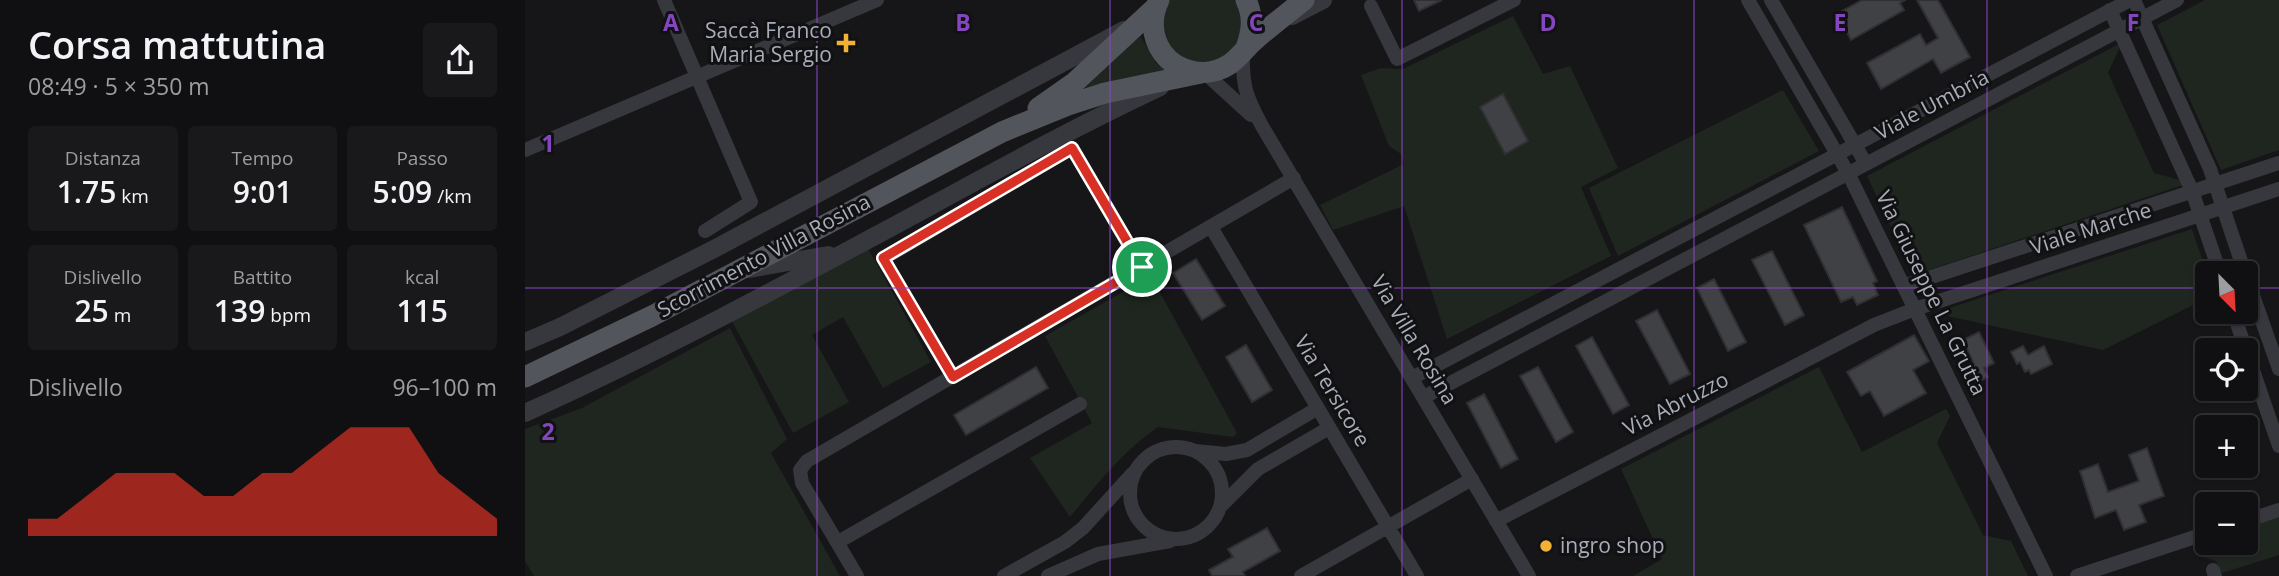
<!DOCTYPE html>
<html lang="it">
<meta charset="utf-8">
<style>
body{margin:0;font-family:"Open Sans",sans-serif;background:#19191b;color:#f1f3f6;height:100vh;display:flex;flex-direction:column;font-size:26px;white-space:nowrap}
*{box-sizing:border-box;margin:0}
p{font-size:23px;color:#9c9d9f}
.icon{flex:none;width:38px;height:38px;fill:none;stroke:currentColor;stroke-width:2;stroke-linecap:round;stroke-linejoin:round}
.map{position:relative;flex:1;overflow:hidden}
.drawer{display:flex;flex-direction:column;background:#101012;width:525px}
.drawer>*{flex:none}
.needle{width:46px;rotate:156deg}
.fabs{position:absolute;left:1670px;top:261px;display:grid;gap:14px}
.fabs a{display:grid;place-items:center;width:63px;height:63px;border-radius:7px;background:#101012;box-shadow:0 2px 5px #0004,0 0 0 2px #303032;font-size:35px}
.pin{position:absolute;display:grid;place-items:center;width:60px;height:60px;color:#fff;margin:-30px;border:4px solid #fff;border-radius:50%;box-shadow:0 2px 7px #0007}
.round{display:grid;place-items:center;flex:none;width:74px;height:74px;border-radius:7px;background:#19191b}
.summary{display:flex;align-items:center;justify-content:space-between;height:119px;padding:0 28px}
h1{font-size:38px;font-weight:600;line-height:52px}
.metrics{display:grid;grid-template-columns:repeat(3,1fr);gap:10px;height:119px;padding:7px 28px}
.metrics div{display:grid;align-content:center;border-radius:7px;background:#19191b;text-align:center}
.metrics b{font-size:30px;font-weight:600}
.metrics small{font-size:19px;font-weight:400}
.metrics p{font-size:19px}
.chart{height:196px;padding:14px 28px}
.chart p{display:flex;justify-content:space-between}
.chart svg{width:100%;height:126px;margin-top:7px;fill:#d93025;opacity:.7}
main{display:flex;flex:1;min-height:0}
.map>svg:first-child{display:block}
</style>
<main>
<section class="drawer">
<div class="summary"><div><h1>Corsa mattutina</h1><p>08:49 · 5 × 350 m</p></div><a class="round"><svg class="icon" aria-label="share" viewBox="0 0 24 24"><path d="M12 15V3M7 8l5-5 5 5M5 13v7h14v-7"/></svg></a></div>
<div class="metrics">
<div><p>Distanza</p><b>1.75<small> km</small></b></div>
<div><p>Tempo</p><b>9:01</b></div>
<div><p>Passo</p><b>5:09<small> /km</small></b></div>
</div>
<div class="metrics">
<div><p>Dislivello</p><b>25<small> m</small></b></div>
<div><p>Battito</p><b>139<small> bpm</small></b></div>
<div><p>kcal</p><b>115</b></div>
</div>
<div class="chart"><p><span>Dislivello</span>96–100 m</p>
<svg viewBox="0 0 160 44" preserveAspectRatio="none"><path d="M0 44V38L10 38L20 30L30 22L40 22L50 22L60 30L70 30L80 22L90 22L100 14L110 6L120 6L130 6L140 22L150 30L160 38V44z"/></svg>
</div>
</section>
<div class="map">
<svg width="1754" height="576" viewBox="0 0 1754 576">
<rect width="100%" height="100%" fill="#161618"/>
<path fill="#1e261f" d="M641,0h72l6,16 -7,30 -25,18 -31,-3 -20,-24z
M1680,0h74v150l-58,20 -64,-145z
M988,16l30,58 27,-8 48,102 -37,19 30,69 -164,83 -43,-133 -71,24 -13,-25 84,-41 -3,-10 -12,-8 -28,-71 20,-7 22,1z
M616,37l15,26 9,7 -89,25 54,-53z
M1594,44l1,3 -12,26 46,100 26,7 3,5 -269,90 -47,-99z
M1258,90l36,61 -201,105 -29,-68z
M1667,229l15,44v25l-104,52 -169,-37z
M340,243l66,119 -48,26 -40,-71 -31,18 37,67 -56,31 -63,-115z
M626,276l86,157 -4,4 -75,-10c-35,24 -61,57 -88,90l-40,-59 62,-35 -47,-87z
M205,328l57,111 -16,14 69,123h-306l-9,-15v-132l57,-21z
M1294,367l43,85 84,-43 4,7 -13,27 46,92 28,6 17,35h-395l29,-17 -41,-90z
M1754,517v38l-57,18 -6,-12 -15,-5 -5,-12 11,-4v2h38v-14z"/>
<path fill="#404145" stroke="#303034" stroke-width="2" d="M889,0h28l-23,11z
M1337,0h43l-5,3 4,7 -53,30 -14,-26z
M1392,0h21l32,57 -29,16 -8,-14 -52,30 -14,-26 53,-29 6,11 12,-7z
M978,94l25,47 -23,13 -25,-47z
M1317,207l35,74 -4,2 5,12 -21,10 -4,-8 -12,5 -37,-77z
M1247,251l32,64 -19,10 -33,-65z
M671,259l29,47 -23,14 -29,-47z
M1189,279l32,63 -18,9 -31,-63z
M1132,310l33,64 -20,10 -34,-63z
M1454,332l15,31 -10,5 4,9 -15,7 -8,-15 9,-5 -7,-15 -6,3 -4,-9z
M1389,335l15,26 -16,9 13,23 -42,23 -14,-25 -9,5 -14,-24z
M1067,337l37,68 -16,9 -37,-68z
M721,345l26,45 -20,12 -26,-45z
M1498,346l5,9 16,-9 8,18 -21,10 -2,-4 -4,2 -5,-10 -3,2 -6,-12z
M511,367l12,21 -82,47 -12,-20z
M1013,367l35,65 -17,10 -36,-66z
M959,394l34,65 -17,9 -34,-65z
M1622,448l17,48 -25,9 7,17 -22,8 -8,-20 -21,8 -15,-47 18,-7 10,28 31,-11 -10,-26z
M742,528l13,23 -37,21 2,4h-33l-3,-6 24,-13 -5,-8z"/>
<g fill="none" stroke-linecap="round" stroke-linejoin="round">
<path stroke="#37383d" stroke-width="14" d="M139,0l87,202 -46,29
M1223,0l100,173 198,403
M1246,0l95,164
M1609,0l76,169 35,104
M846,6l26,53 117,-59
M1585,10l82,181 28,82
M718,52c-1,34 3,44 19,74l267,450
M680,73l46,42
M0,150l352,-150
M686,227l206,349
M1720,273l34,96
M1379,286l375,-123
M1708,312l46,134
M428,377l-70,-118 189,-111 70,119
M887,378l718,-378
M899,397l753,-397
M605 493a46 46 0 1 1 92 0a46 46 0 1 1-92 0Z
M670,451l31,3 21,-4 71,-42
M695,507l38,-38 71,-41
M971,521l378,-196 41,-16 364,-120
M1720,521l34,-11
M313,542l242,-138
M1688,570l2,6
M332,576l-55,-93 -2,-13 7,-9 487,-283
M479,576l61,-34 18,-14 50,-55
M523,576l50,-22 72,-13
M776,576l171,-97
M1552,576l130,-43"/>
<path stroke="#37383d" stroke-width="18" d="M767,16l31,-16
M224,269l79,-14
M0,342l35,-15 154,-78 410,-219
M0,413c133,-60 263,-130 391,-199 81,-44 161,-88 244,-127"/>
<path stroke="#53555c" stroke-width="21" d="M634,0c-8,16 -8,36 3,52 15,21 46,27 68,12 10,-7 17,-18 27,-26 15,-13 31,-25 47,-38
M721,48c6,-17 8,-31 0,-48
M513,108l37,-26 81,-75
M0,377l127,-61 350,-184 66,-27 37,-12 96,-20"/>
</g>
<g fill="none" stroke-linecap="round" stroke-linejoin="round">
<g stroke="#fff" stroke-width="14">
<path id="route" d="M547,148l70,119 -189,110 -70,-119z"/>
</g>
<use href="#route" stroke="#d93025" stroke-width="9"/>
</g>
<path fill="none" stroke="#8446be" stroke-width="2" stroke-opacity="0.55" d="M292,0v576M585,0v576M877,0v576M1169,0v576M1462,0v576M0,288h1682M1720,288h34"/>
<g fill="#f2b134" stroke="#111113" stroke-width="2.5">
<path d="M317.5 32.5h7v7h7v7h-7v7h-7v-7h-7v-7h7z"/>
<circle cx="1021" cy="546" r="7"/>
</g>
<g text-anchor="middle" stroke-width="6" stroke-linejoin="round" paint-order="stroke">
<g font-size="21" fill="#a8adb8" stroke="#111113" text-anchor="end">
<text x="307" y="38">Saccà Franco<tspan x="307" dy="24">Maria Sergio</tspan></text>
<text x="1035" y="553" text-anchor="start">ingro shop</text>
</g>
<g font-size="21" fill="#a8adb8" stroke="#111113">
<text transform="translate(1407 105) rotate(-28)" y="7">Viale Umbria</text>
<text transform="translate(1566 229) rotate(-18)" y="7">Viale Marche</text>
<text transform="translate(239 256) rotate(-28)" y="7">Scorrimento Villa Rosina</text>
<text transform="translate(1406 293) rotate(64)" y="7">Via Giuseppe La Grutta</text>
<text transform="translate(889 340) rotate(59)" y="7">Via Villa Rosina</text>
<text transform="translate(807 391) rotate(59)" y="7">Via Tersicore</text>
<text transform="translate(1151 404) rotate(-27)" y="7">Via Abruzzo</text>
</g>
</g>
<g font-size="23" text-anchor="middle" font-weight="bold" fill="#8446be" stroke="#111113" stroke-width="6" stroke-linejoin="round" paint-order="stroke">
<text x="146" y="31">A</text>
<text x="438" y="31">B</text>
<text x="731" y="31">C</text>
<text x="1023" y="31">D</text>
<text x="1315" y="31">E</text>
<text x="1608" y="31">F</text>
<text x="23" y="152">1</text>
<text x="23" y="440">2</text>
</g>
</svg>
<div class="fabs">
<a><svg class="needle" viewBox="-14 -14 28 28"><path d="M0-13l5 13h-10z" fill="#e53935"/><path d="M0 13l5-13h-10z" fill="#9c9d9f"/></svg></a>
<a><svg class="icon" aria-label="locate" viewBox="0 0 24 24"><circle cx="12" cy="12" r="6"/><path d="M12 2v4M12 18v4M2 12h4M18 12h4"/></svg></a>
<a>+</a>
<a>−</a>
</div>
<div class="pin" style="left:617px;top:267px;background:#1e9e55"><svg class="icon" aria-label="arrive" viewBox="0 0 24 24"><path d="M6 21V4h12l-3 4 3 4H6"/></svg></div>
</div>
</main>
